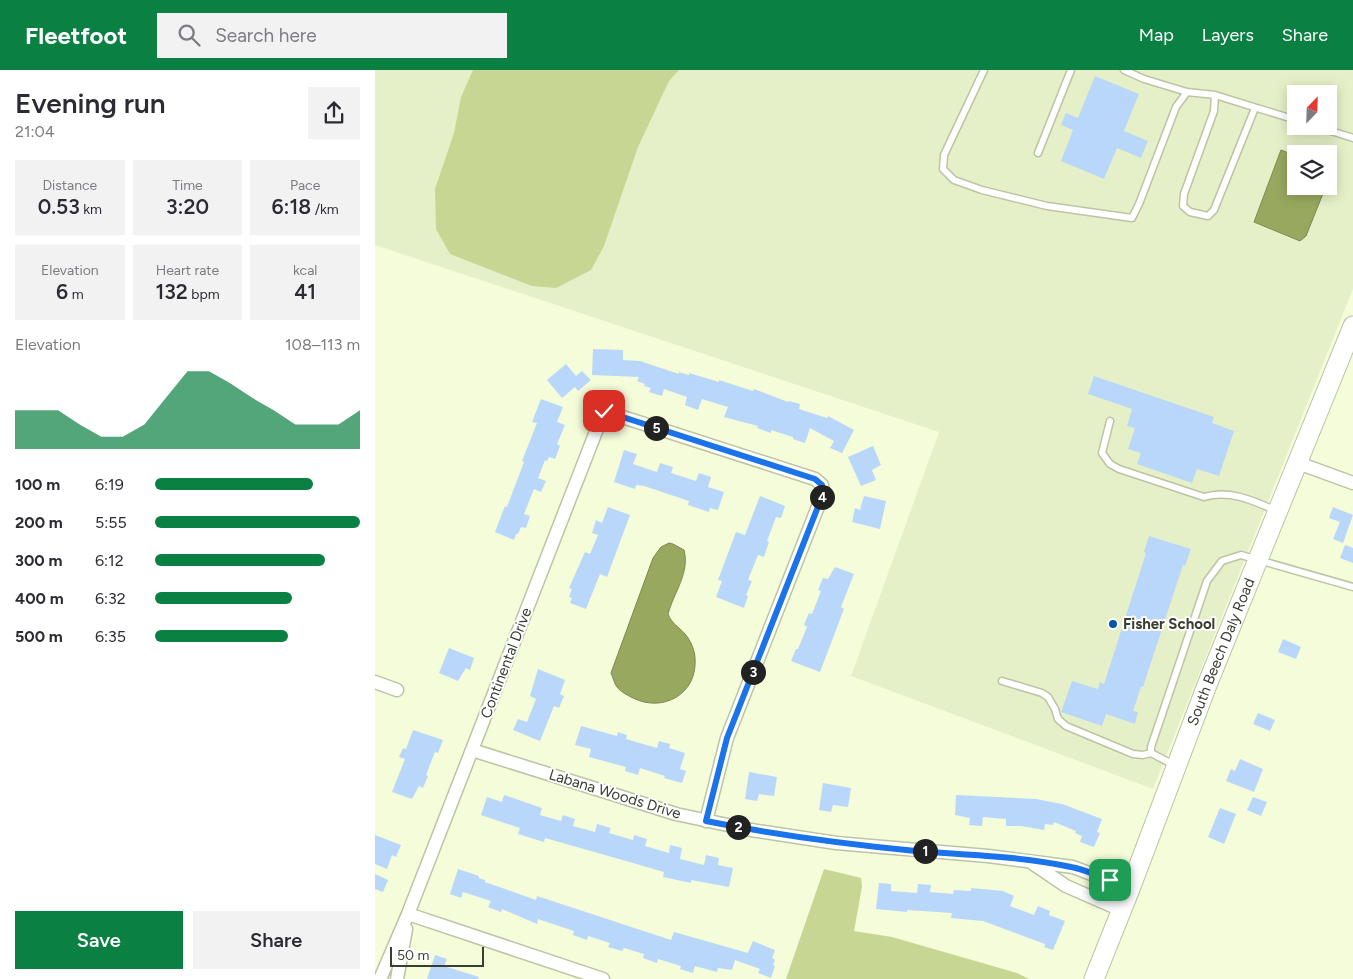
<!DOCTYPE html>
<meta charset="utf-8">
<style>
body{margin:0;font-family:Figtree,sans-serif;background:#f2f2f3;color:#2b2b33;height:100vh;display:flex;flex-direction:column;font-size:19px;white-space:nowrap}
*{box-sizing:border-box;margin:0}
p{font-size:16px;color:#7c7c81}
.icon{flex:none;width:28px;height:28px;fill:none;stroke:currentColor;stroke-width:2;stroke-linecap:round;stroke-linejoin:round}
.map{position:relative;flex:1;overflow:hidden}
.panel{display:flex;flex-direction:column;background:#fff;width:375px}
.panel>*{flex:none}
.needle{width:32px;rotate:23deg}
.buttons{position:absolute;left:912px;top:15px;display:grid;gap:10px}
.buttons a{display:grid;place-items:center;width:50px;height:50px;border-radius:0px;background:#fff;box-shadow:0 2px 12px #0003;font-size:25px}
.scale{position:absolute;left:15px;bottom:12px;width:94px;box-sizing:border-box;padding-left:5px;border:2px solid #3a3d30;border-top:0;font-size:14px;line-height:18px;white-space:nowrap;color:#3a3d30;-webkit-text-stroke:4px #fff;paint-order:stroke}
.pin{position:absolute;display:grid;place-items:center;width:42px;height:42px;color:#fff;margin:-21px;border-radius:10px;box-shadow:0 2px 8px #0006}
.km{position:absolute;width:25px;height:25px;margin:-12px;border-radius:50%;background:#222;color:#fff;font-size:14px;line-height:25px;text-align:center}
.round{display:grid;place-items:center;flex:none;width:52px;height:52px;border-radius:0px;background:#f2f2f3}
.overview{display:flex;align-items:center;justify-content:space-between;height:85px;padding:0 15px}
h1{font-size:28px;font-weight:600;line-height:38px}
.figures{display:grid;grid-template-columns:repeat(3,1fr);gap:8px;height:85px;padding:5px 15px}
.figures div{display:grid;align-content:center;border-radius:0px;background:#f2f2f3;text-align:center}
.figures b{font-size:21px;font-weight:600}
.figures small{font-size:14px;font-weight:400}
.figures p{font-size:14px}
.chart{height:140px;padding:10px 15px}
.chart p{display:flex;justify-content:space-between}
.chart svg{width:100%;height:90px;margin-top:5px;fill:#0b8043;opacity:.7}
.cta{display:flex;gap:10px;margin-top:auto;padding:10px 15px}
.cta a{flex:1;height:58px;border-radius:0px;background:#0b8043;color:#fff;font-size:20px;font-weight:600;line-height:58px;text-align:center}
.cta a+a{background:#f2f2f3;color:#2b2b33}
ul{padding:0 15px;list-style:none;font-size:16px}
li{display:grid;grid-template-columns:80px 60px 1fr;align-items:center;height:38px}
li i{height:12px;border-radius:6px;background:#0b8043}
header{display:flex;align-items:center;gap:30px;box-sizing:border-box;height:70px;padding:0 25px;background:#0b8043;color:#fff}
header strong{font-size:24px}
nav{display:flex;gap:28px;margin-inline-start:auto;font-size:18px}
.search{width:350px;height:45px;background:#f2f2f3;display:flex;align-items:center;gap:12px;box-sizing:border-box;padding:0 18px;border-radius:0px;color:#7c7c81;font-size:19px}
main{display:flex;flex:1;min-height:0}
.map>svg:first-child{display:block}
</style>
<header>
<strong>Fleetfoot</strong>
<div class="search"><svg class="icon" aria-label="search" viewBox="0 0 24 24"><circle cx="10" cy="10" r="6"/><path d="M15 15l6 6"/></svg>Search here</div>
<nav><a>Map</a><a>Layers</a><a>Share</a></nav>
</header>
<main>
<section class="panel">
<div class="overview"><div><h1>Evening run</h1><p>21:04</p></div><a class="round"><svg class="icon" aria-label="share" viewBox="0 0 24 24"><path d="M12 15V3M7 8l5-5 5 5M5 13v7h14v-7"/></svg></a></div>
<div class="figures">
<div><p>Distance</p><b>0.53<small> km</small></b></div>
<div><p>Time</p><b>3:20</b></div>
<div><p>Pace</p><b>6:18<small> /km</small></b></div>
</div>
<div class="figures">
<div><p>Elevation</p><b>6<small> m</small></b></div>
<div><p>Heart rate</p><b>132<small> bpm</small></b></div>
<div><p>kcal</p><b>41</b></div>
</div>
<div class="chart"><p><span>Elevation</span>108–113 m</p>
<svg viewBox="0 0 160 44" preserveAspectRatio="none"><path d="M0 44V25L10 25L20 25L30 32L40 38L50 38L60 32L70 19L80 6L90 6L100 12L110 19L120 25L130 32L140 32L150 32L160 25V44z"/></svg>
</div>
<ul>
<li><b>100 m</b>6:19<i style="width:77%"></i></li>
<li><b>200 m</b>5:55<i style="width:100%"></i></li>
<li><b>300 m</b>6:12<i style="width:83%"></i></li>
<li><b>400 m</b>6:32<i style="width:67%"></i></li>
<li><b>500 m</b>6:35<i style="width:65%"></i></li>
</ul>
<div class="cta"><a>Save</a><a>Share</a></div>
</section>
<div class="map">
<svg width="978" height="909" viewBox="0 0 978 909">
<rect width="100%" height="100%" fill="#f4fcda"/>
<path fill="#e6f0c8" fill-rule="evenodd" d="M0,0h978v219l-200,500 -302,-113 88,-244 -564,-187zM921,24h33v32h-33zM921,84h33v32h-33z"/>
<path fill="#c7d692" d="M98,0h206l-10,11 -31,66 -34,99 -13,24 -35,18 -24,-2 -82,-32 -14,-25 -1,-40 19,-56 7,-36z
M449,799l37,9 1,9 -8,44 38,6 125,36 12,6h-243z"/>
<path fill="#99a85f" stroke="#7c8851" d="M906,80l15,6v30h30l-20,50 -6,5 -46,-19z
M294,473l4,1 11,6c6,23 -10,42 -16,64 4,10 10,12 17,20 5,5 10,17 10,24 3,36 -32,55 -62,40 -6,-3 -12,-6 -16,-11 -3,-4 -4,-10 -6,-14l42,-115 8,-11z"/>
<path fill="#b9d7fa" d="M720,6l44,18 -15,37 24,10 -7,17 -24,-10 -13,31 -43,-18 12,-31 -12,-5 5,-12 12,5z
M218,279l30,1v10l17,1 39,13v-2l10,3v-2l30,9v-2l34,11 1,-2 34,13 1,-1 11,3 -1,5 28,9 1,-2 26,14 -12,23 -12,-5 4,-7 -24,-13 -5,15 -12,-4v-2l-22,-7v3l-14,-5 1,-2 -34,-9 4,-10 -26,-8 -4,11 -13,-5 2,-8 -23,-8 -2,7 -13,-4 2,-4 -7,-2 1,-2 -8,-3 2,-4 -47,-2z
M191,294l10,12 6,-5 9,9 -13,11 -3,-4 -13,11 -15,-18z
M719,306l120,41 -2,6 22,8 -15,45 -22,-7 -5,14 -55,-19 4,-11 -13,-4 7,-21 -8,-2 5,-17 -44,-15z
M166,329l22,8 -6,15 8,3 -8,19 3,2 -5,13 -6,-2 -2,4 -2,-1 -7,18 8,3 -5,11 -7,-3 -10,25 6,2 -4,12 -5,-1 -3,7h-2l-2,6 -19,-8 10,-26 2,1 17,-45 -2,-1 15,-38 -5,-1z
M498,376l8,19 -9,5 4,10 -15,6 -13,-29z
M249,380l13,4 -4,10 24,8 3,-9 13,4 -2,6 25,8 3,-8 12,4 -3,10 16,5 -6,18 -8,-2 -1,4 -21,-7 1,-4 -45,-15 -8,-1 -1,4 -21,-7z
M385,426l25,10 -4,12 -5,-1 -9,24 2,1 -5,15 -6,-2 -10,25 4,1 -6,14 2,1 -4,12 -28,-11 6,-16 -4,-1 18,-48 9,3z
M489,426l22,5 -6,28 -28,-7 3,-14 5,2z
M233,437l22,8 -23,62 -7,-3 -14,35 -16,-6 2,-5 -3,-1 3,-8 -3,-1 16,-36 5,2 8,-19 -6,-2 4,-13 6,3z
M958,437l20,8 -10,28 -10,-4 7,-17 -11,-4z
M774,466l42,13 -6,17 -2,-1 -40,122h-2l-8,24 5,1 -3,12 -29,-10 -4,12 -41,-14 11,-31 26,8 2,-7 4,2 42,-131 -2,-1z
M970,475l8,3v15l-13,-5z
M460,497l19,7 -13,33 3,2 -24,63 -29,-11 5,-12h2l9,-22 -3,-2 5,-12 3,1 9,-23 -3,-1 5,-12 5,1z
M908,569l18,8 -5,12 -18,-7z
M74,578l25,10 -4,12 -4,-2 -8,13 -19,-8z
M163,599l27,11 -5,14 4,2 -5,12 -5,-2 -14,35 -27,-11 5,-11 9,3 9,-23 -6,-3z
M883,643l17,7 -5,11 -17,-7z
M206,656l36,10 1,-4 9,3 -1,4 31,9 2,-7 11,3 -1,4 16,5 -5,16 6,2 -4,12 -18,-5 1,-2 -25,-8 -2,7 -13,-4 1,-4 -37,-10 2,-8 -16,-4z
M38,660l30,10 -5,13 -3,-1 -9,23 2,1 -5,12 -4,-2 -7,13 -20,-7 13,-33 -6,-2 4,-9 3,1z
M865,689l23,10 -9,23 -28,-11 5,-12 4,2z
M374,702l28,5 -3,19 -15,-2 -2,7 -12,-2z
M448,713l28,5 -3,19 -15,-2 -2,7 -12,-2z
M129,725l38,13 -2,7 21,6 2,-6 12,4 -2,7 22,6 2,-8 14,4 -2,5 24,7 1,-5 13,4 -2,7 24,7 1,-8 12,3 -2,11 24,6 2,-10 13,3 -1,7 15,3 -4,19 -38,-7v3l-28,-6 1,-5 -45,-13 -74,-21 -1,4 -26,-8 2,-6 -39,-13 6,-18 15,5z
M581,725l80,4 26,5 40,15 -5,13 3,1 -6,14 -14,-5 2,-6 -7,-3 1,-2 -22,-9 -1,3 -8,-1 -1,6 -23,-4h-15v-7l-23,-2 -1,9 -13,-1 1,-7 -15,-3z
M878,727l14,5 -6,14 -14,-6z
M845,738l16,6 -12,30 -16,-7z
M0,765l26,10 -5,12 -4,-2 -5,14 -12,-5z
M83,799l21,7v2l6,2v2l51,18 1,-4 134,44 3,-8 74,21 5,-12 22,9 -3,8 3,2 -2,5 2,1 -4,12 -13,-5 2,-4 -25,-9 -3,10 -14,-2 -1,4 -22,-6 -2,7 -13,-4 1,-3 -23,-7 -1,4 -14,-5 1,-4 -20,-6 -2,3 -14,-4 2,-4 -22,-7 -1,4 -14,-5 1,-4 -36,-12 -1,5 -35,-15 -1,3 -13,-5 3,-6 -28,-9 -2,6 -11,-4z
M0,804l13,6 -5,12 -8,-3z
M504,813l12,1v7l26,2 1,-9 13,1 -1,7 23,2 1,-4 17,1v-3l32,3 11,5 -4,10 24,9 4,-9 12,5 -1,4 16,6 -12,29 -9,-3 1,-3 -62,-23 -32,-3 1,-5 -45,-3v2l-31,-3z
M60,885l12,4 -3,7 35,11 -1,2h-51z"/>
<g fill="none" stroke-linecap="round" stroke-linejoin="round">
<g stroke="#bcc4a3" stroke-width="9">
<path id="lane" d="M609,0l-40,85 -1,14 11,11 28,10 65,16 85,12 7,-14 37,-97 11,-15
M749,0l20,9 43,13 28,3 81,25
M840,25l-1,16 -30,83 -1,12 7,6 18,4 6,-6 41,-102
M940,56l38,12
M663,83l33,-83
M735,351l-8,32 8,11 9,5 85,28c25,-8 50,4 73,14
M627,611l40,12 6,4 7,12 3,10 8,7 67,28 10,1 8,-2
M799,695l-23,-12v-6l56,-166 15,-20 19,-6 112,32"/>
</g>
<g stroke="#bcc4a3" stroke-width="15">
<path id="street" d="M923,393l55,20
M0,612l22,8
M97,680l204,64 75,16 85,13 152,13 85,11 57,22
M657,793l34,23 55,24
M33,844l195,65
M5,909l28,-65 196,-503 211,68 7,6 1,8 -2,6 -94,239 -21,83
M22,909l9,-50"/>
</g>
<g stroke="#bcc4a3" stroke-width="21">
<g id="secondary">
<path id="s1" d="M719,909l36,-90 77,-204 146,-359"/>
</g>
</g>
<use href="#lane" stroke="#fff" stroke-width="6"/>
<use href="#street" stroke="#fff" stroke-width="12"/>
<use href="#secondary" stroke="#fff" stroke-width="19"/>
</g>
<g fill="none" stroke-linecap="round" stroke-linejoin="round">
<g stroke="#fff" stroke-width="10">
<path id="route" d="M229,341l211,68 7,6 1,8 -2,6 -94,239 -21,83c70,14 139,23 210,30 52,4 104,5 155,16 13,2 26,9 39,13"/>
</g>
<use href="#route" stroke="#1a73e8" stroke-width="6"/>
</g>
<circle fill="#0058a5" stroke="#fff" stroke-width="2" cx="738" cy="554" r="5"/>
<g text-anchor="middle" stroke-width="4" stroke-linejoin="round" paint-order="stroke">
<g font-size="15" font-weight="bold" fill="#3a3d30" stroke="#fff" text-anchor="start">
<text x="748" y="559">Fisher School</text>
</g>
<g font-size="15" fill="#3a3d30" stroke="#fff">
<text dy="5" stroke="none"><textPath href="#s1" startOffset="351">South Beech Daly Road</textPath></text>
<text transform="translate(131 593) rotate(-69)" y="5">Continental Drive</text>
<text transform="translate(240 724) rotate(17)" y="5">Labana Woods Drive</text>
</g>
</g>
</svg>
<div class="buttons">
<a><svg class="needle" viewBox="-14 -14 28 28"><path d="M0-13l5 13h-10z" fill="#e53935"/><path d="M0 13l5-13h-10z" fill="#7c7c81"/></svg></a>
<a><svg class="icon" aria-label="layers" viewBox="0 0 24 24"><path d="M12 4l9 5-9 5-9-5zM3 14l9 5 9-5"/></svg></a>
</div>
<div class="scale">50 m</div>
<div class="pin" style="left:735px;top:810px;background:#1e9e55"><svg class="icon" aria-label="arrive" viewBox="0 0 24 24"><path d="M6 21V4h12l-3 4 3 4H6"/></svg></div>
<div class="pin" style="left:229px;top:341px;background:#d93025"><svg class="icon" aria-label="check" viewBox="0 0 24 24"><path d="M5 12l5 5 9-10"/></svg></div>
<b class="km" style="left:550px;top:781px">1</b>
<b class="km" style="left:363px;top:757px">2</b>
<b class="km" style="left:378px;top:602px">3</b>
<b class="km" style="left:447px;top:427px">4</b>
<b class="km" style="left:281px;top:358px">5</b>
</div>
</main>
